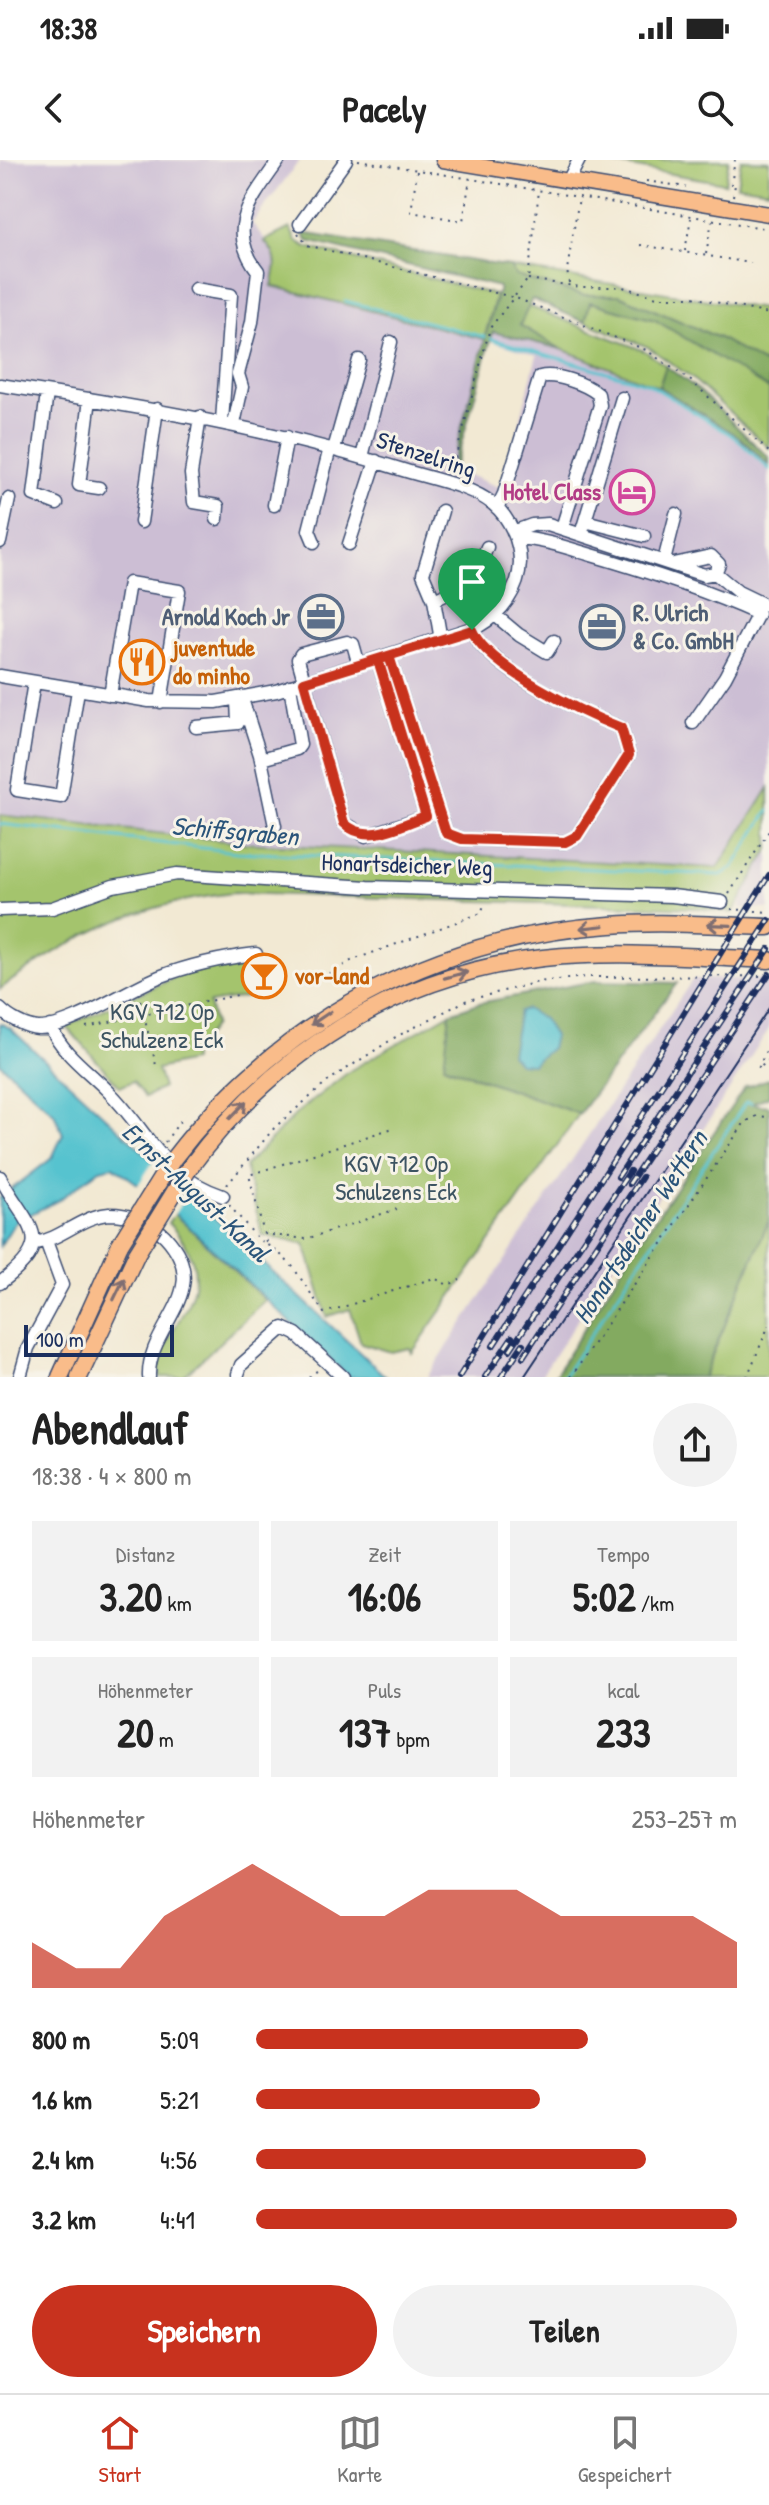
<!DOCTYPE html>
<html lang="de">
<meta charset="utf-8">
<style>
body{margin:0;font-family:"Patrick Hand",sans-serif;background:#f2f2f2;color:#222;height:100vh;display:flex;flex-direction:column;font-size:30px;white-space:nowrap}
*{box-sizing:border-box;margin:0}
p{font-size:26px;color:#767676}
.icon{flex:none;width:44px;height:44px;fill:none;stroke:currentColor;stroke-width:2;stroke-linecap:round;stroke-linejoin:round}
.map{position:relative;height:1217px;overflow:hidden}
.side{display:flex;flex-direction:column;background:#fff;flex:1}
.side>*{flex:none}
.scale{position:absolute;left:24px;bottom:20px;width:150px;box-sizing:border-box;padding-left:8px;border:4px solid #1b2f5e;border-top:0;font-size:22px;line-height:28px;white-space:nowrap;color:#1b2f5e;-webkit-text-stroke:6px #f7f3e8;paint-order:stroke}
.pin{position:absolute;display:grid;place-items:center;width:68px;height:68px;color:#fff;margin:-82px -34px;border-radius:50% 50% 50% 0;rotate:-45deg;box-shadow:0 0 8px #0007}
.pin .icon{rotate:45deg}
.round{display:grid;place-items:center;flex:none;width:84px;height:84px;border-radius:42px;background:#f2f2f2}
.overview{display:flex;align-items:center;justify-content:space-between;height:136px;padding:0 32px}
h1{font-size:44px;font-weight:700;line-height:60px}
.stats{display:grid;grid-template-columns:repeat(3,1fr);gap:12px;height:136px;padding:8px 32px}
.stats div{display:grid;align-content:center;border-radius:0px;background:#f2f2f2;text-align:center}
.stats b{font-size:40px;font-weight:700}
.stats small{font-size:22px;font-weight:400}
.stats p{font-size:22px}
.chart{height:224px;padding:16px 32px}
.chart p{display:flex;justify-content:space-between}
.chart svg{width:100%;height:144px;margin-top:8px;fill:#c8321e;opacity:.7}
.cta{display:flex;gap:16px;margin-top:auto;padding:16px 32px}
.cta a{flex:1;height:92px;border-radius:48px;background:#c8321e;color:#fff;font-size:32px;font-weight:700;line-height:92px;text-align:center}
.cta a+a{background:#f2f2f2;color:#222}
ul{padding:0 32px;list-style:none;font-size:26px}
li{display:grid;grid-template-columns:128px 96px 1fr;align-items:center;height:60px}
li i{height:20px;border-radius:10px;background:#c8321e}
.status{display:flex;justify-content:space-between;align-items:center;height:56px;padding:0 40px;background:#fff;direction:ltr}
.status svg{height:22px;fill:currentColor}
header{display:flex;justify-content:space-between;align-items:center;height:104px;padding:0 32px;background:#fff;font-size:36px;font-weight:700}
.tab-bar{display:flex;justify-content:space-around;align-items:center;height:112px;border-top:2px solid #e0e0e0;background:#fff;font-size:22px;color:#767676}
.tab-bar a{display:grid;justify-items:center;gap:4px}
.tab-bar .on{color:#c8321e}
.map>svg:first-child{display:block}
</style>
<div class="status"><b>18:38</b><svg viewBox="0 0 49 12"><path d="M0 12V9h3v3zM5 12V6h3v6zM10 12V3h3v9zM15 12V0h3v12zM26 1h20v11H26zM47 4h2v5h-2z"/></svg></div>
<header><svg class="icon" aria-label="back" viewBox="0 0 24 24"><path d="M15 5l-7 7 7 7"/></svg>Pacely<svg class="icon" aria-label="search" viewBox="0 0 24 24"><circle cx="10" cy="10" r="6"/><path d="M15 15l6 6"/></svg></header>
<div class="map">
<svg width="769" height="1217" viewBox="0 0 769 1217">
<rect width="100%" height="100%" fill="#f7f3e8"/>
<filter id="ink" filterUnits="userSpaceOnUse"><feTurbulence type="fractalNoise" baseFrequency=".0125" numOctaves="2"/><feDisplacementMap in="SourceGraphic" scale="16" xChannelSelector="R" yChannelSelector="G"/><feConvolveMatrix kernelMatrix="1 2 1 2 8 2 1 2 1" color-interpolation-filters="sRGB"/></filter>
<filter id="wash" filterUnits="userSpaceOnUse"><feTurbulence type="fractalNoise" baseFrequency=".006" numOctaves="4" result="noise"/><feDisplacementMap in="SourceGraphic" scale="32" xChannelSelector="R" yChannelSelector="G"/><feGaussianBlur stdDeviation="1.8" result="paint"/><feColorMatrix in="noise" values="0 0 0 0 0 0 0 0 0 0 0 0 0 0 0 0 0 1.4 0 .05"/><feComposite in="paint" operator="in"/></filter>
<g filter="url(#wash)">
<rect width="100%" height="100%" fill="#f2e9d3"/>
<path fill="#ccbed4" d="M0,0h300l-48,63 22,28 4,13 -5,22 211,53 -33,129 52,21 34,-134 -46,-14 2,-9 68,17 98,38 80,50 30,28v323l-50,80 -475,-25 -244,-28z
M769,689v60l-29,-1 1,-10z
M693,819h76v50l-229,348h-113z"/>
<path fill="#a4c46d" stroke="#607a66" stroke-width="2" d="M589,0h140l-4,23z
M741,0l28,1v29l-32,-5z
M290,68l6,13 11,6 189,48 -12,44 -212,-53c5,-20 7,-30 -8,-45z
M510,107l259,43v57l-50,-29 -100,-43h-37l-67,-19z
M590,142l65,18 111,65 3,3v60l-76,-69 -45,-32 -63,-25z
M528,146l117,45 21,15 -7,21 -98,-38 -41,-24z
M769,628v61l-36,64 -36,-5 -463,-15c-94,10 -158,40 -234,96v-174l244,28 474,25z
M246,801l7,35 -44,7 5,22 -22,30v6l-35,8 6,19 -18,9 -12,-16 -13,6 -54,-61 119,-53z
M450,853l-5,53 134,48 -167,239 -2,-5 -19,4 -30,-9 -11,-34 -23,8 -22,-73 -43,-9 -17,-69 54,-55 52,-41z
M174,1054l91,86 -82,77h-23c-7,-53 76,-85 8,-154z
M769,1060v157h-66z"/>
<path fill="#83aa60" stroke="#4f6c5f" stroke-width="2" d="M303,73l207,34 6,9 66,19h37l100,43 50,29v22l-114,-69 -65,-18 -5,20 -53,-23 -12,26 41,24 -68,-17 -39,137 -3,-1 48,-181 -192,-46z
M666,206l35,26 68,66v7l-30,-28 -80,-50z
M595,821l82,2 -98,131 -135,-49 6,-52 29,-10z
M769,919v17l-18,8 18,2v114l-66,157h-149l74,-119 117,-171z"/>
<path fill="#57c3cf" stroke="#397996" stroke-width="2" d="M526,849l17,10 11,17 -3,12 -19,16 -13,-1 -8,-9 8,-43z
M0,863l10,5 376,349h-37l-188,-176 -48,-35 -13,3 -41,31 -44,22 -15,24v-48l52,-40 11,-24 -9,-21 -54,-50z"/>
<path fill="#f2e9d3" d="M155,999l34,32 -17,27 -36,-30z"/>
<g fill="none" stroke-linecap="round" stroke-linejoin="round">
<path stroke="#57c3cf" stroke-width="3" d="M345,141l140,36
M491,179l158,45 87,54 33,31
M0,664l237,28 484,23 12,-7 36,-58
M563,1217l183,-275 5,1"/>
</g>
</g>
<g filter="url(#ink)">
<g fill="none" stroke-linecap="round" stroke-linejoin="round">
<g stroke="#3b4b70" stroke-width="15">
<path id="minor" d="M568,21l11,-21
M300,64l46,-64
M195,129l36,6 -9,126
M0,225c137,21 271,43 403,85 28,9 66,15 90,34 17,14 27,38 27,59 -1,27 -18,50 -41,63l-203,65 -60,11 -67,-1 -149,-25
M47,233l-13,102 23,9
M90,239l-11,86 20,3
M200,257l-9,57 3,28 24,4 -1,13
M234,264l8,-37 -4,-13 14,-52 6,-51c-34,-43 -5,-73 21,-111
M334,289l25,-89
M362,297l29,-115
M274,345l13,-68
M497,348l7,-14 36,-117c16,-4 46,7 58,17l2,11 -38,123
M585,361l59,15
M141,362l16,-113
M513,372l19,-7 16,-1 156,51 11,-2
M581,374l41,-136
M516,378c25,1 49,9 72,16 59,17 115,35 170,60l-33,63 -32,46
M0,382l9,-43
M314,382l-5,-12 21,-82
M349,384l27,-83
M664,401l12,-47
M674,404l37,-8 8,8 -4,9
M715,413l23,19 31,15
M434,440l39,-18 14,-35
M495,455l24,20 28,17 7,-11
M441,480l-7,-40 -11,-26 19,-63
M389,496l57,177 16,6 103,3 12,-6 52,-81 -8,-27c-38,-15 -135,-61 -149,-98
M359,505l-6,-21 -6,-2 -46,12 -3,5 46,164 22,13 60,-20 -48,-156
M34,522l-17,108 44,7 17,-107
M110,535l19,-112 50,8 -18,111
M242,539l18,56 5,3 32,-9 3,-4 -10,-59
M196,567l42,-4 -1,-23
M260,595l15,71
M0,750l52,-2 61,-22 64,-12 190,13 305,9 50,6
M0,849c9,9 25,18 38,19 30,1 91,-39 121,-51 31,-12 64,-19 97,-23
M50,866c14,29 35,42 57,64 44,43 51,84 116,106
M0,1017c28,52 59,62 0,106
M35,1083c27,-4 46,-27 74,-29 20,0 41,7 56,22 51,55 -18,89 -16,141
M238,1214l3,-9 42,-37 13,6 47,43
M20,1217l8,-29 34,-63 -16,-44"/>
</g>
<g stroke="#3b4b70" stroke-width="17">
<path id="major" d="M443,0l326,54"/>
</g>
<g stroke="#3b4b70" stroke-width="19">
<path id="highway" d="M173,999c106,-139 262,-222 437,-234 53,-4 106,0 159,2
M188,1010c85,-117 210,-196 355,-212 75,-8 152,-1 226,2
M60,1217l60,-133
M79,1217l58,-124"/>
</g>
<path stroke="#3b4b70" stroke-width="2" stroke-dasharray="2 6" stroke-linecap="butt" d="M358,0l411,69
M417,11l-6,41 52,9 7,-42
M646,21l40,6
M731,25l4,-25
M733,36l2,-11
M298,73l9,12 209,53 130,52 45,31 78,71
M640,85l111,18
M685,91l6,-33
M706,94l6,-33
M528,119l52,8h43l34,10h36l76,17
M569,123l-2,-13 12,-72
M451,314l39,-146 38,-49 11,-88
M729,734l40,-63
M731,749l38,3
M308,825l45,-25 128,-47 4,-10
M140,840l16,65
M86,867l156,-33
M769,884l-11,25 11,-9
M165,982l18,-25
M227,1025l48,-58 56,-48 63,-41 71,-37 73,-19 49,-5 182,-1
M229,1045l30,35 18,11 16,16 31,46 110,-35 14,7 12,-5
M264,1074l42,5 91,-30
M266,1082l-17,-67 144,-47
M309,1217l9,-7
M571,1217l174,-255 12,-6 12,1
M747,1217l22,-52"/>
<use href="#minor" stroke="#fff" stroke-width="12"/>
<use href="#major" stroke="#f9bc8a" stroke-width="14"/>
<use href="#highway" stroke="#f9bc8a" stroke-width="16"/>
<path stroke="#1b2f5e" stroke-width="2" d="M524,1217l245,-369"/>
<g stroke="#1b2f5e" stroke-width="6">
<path id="rail" d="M618,1017l151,-228
M629,1024l140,-210
M493,1186l276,-426
M510,1190l120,-179
M523,1197l119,-180
M459,1217l310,-502
M485,1217l27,-40
M501,1217l22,-33"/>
</g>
<use href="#rail" stroke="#f7f3e8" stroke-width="3" stroke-dasharray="9" stroke-linecap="butt"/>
<g stroke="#3b4b70" stroke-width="19" stroke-linecap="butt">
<path id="highway-bridge" d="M120,1084l53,-85
M137,1093l51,-83"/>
</g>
<use href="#highway-bridge" stroke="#f9bc8a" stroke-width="16"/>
</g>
<defs><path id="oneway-shaft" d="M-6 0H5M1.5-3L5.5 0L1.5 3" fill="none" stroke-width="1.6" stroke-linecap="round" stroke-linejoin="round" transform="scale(2)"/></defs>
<g stroke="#7f6e72">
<use href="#oneway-shaft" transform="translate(719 765) rotate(-178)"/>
<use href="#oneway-shaft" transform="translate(592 767) rotate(174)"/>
<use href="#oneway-shaft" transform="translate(456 815) rotate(-15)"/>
<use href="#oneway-shaft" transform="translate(321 858) rotate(146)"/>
<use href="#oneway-shaft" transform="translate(238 950) rotate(-46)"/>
<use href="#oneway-shaft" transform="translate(119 1129) rotate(-64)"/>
</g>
</g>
<g fill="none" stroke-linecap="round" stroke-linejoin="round" filter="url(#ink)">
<g stroke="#fff" stroke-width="16">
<path id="route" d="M472,470l-168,52 40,141c23,23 56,2 82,-7l-48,-156 11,-4 57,177 16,6 103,3 12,-6 52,-81 -8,-27c-38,-15 -134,-61 -149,-98"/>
</g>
<use href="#route" stroke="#c8321e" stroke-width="10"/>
</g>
<defs>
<g id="hotel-ring" transform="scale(2.3)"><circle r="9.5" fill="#f7f3e8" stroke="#d1479c" stroke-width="1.5"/><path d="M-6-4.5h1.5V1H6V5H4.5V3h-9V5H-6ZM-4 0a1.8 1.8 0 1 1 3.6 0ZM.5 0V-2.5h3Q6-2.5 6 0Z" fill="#d1479c"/></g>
<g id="office-ring" transform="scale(2.3)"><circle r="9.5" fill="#f7f3e8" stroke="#5c6f8a" stroke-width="1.5"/><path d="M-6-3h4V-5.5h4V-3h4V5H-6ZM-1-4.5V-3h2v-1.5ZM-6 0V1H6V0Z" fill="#5c6f8a"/></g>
<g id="restaurant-ring" transform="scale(2.3)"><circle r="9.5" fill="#f7f3e8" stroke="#e8710a" stroke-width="1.5"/><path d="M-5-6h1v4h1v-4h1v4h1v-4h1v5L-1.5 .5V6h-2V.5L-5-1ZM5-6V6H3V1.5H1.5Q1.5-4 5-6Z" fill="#e8710a"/></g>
<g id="bar-ring" transform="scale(2.3)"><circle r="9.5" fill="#f7f3e8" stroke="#e8710a" stroke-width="1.5"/><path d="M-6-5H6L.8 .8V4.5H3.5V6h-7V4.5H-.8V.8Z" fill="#e8710a"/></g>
</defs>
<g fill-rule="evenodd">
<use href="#hotel-ring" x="632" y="332"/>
<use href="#office-ring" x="321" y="457"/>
<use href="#office-ring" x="602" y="467"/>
<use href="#restaurant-ring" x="142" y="502"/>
<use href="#bar-ring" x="264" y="816"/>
</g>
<g text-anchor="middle" stroke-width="6" stroke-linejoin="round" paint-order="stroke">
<g font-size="24" fill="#1b2f5e" stroke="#f7f3e8">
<text transform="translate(426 295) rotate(18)" y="8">Stenzelring</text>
<text transform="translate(407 705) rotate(2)" y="8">Honartsdeicher Weg</text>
</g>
<g font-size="24" font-weight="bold" fill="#b23c85" stroke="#f7f3e8" text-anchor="end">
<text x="601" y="340">Hotel Class</text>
</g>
<g font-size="24" font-weight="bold" fill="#4e5e75" stroke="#f7f3e8" text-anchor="start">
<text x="633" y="461">R. Ulrich<tspan x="633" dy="28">&amp; Co. GmbH</tspan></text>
<text x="290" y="465" text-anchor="end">Arnold Koch Jr</text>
</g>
<g font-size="24" font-weight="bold" fill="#c56008" stroke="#f7f3e8" text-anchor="start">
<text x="173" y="496">juventude<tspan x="173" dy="28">do minho</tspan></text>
<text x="295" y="824">vor-land</text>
</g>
<g font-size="24" fill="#3d5462" stroke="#f7f3e8">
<text x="162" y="860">KGV 712 Op<tspan x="162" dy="28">Schulzenz Eck</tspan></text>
<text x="396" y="1012">KGV 712 Op<tspan x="396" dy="28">Schulzens Eck</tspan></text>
</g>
<g font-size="26" font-style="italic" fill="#2a547a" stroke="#f7f3e8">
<text transform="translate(235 671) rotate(5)" y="9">Schiffsgraben</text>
<text transform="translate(196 1032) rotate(43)" y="9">Ernst-August-Kanal</text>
<text transform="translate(640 1067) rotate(-57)" y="9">Honartsdeicher Wettern</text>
</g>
</g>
</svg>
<div class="scale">100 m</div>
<div class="pin" style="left:472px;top:470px;background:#1e9e55"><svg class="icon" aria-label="arrive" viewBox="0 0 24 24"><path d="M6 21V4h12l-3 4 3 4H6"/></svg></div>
</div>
<section class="side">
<div class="overview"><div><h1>Abendlauf</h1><p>18:38 · 4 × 800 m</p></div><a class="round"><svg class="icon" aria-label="share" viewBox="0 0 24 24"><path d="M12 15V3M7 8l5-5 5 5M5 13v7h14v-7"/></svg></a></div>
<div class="stats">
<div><p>Distanz</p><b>3.20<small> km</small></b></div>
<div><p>Zeit</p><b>16:06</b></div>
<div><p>Tempo</p><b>5:02<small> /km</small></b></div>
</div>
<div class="stats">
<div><p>Höhenmeter</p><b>20<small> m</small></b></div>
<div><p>Puls</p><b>137<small> bpm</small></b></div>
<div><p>kcal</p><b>233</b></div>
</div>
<div class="chart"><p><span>Höhenmeter</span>253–257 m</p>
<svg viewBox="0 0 160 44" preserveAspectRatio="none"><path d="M0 44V30L10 38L20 38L30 22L40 14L50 6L60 14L70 22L80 22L90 14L100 14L110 14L120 22L130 22L140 22L150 22L160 30V44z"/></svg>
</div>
<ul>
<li><b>800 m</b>5:09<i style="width:69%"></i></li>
<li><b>1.6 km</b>5:21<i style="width:59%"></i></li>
<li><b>2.4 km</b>4:56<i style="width:81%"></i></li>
<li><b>3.2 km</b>4:41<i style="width:100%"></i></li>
</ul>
<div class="cta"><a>Speichern</a><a>Teilen</a></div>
</section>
<nav class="tab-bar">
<a class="on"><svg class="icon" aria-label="home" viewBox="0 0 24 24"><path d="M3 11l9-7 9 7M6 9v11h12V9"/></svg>Start</a>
<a><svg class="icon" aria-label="map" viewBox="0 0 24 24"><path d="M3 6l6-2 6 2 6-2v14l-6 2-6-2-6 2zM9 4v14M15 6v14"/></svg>Karte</a>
<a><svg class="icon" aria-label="saved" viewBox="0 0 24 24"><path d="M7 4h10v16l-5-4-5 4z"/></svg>Gespeichert</a>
</nav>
